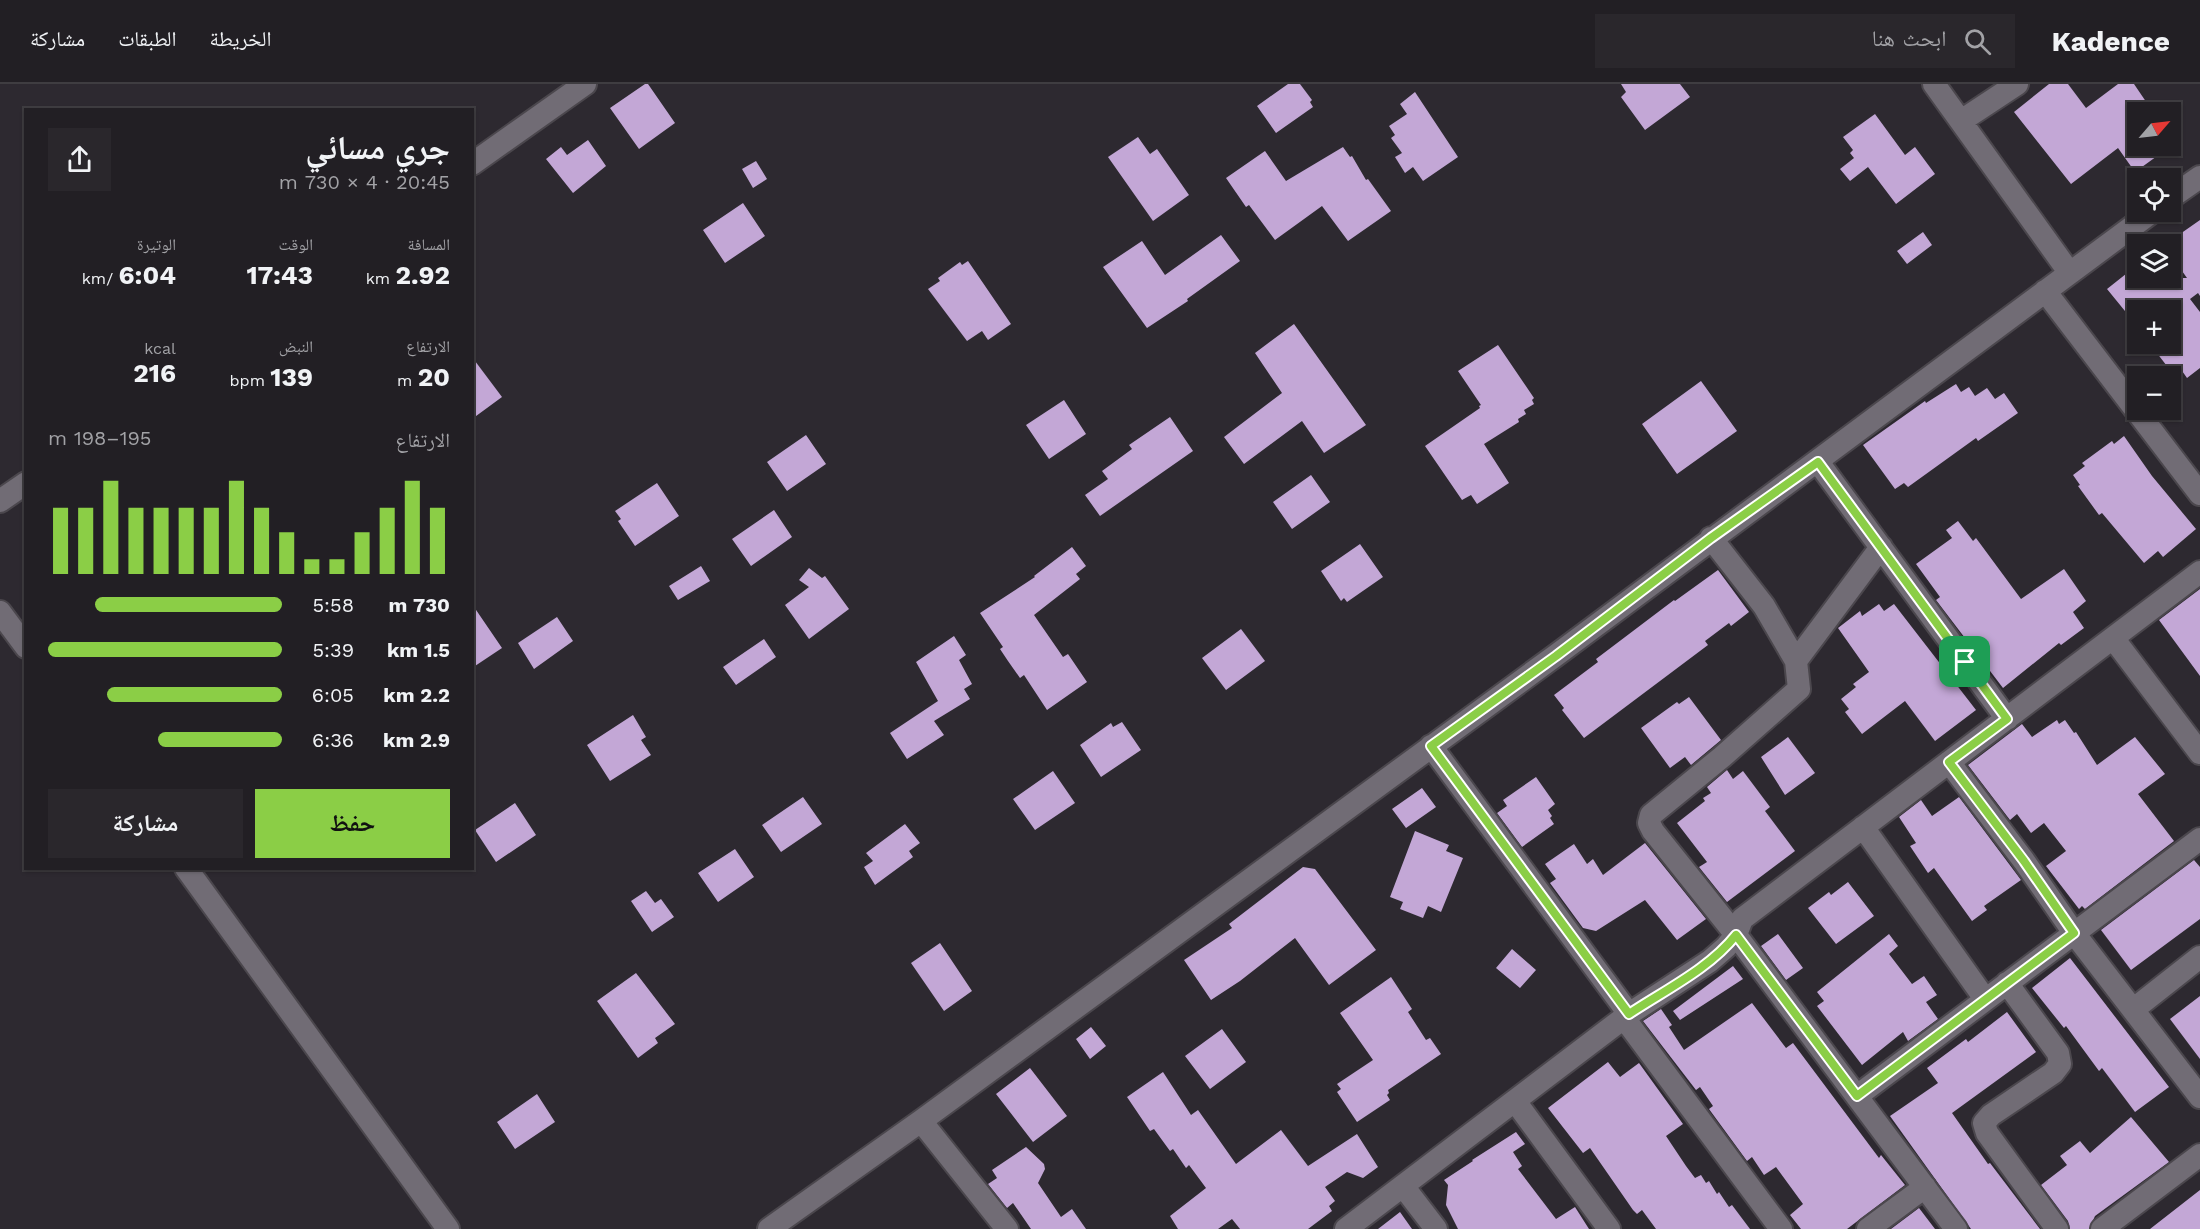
<!DOCTYPE html>
<html lang="ar">
<meta charset="utf-8">
<style>
body{margin:0;font-family:"Work Sans","Noto Naskh Arabic",sans-serif;background:#2a272c;color:#f1f3f6;direction:rtl;height:100vh;display:flex;flex-direction:column;font-size:22px;white-space:nowrap}
*{box-sizing:border-box;margin:0}
p{font-size:20px;color:#a2a2a6}
.icon{flex:none;width:33px;height:33px;fill:none;stroke:currentColor;stroke-width:2;stroke-linecap:round;stroke-linejoin:round}
.map{position:relative;flex:1;overflow:hidden;direction:ltr}
.sheet{position:absolute;left:24px;top:24px;width:450px;height:762px;display:flex;flex-direction:column;background:#221f24;border-radius:0px;box-shadow:0 2px 4px #0004,0 0 0 2px #3f3d41;direction:rtl}
.sheet>*{flex:none}
.needle{width:39px;rotate:62deg}
.fabs{position:absolute;left:2127px;top:18px;display:grid;gap:12px}
.fabs a{display:grid;place-items:center;width:54px;height:54px;border-radius:0px;background:#221f24;box-shadow:0 2px 4px #0004,0 0 0 2px #3f3d41;font-size:30px}
.pin{position:absolute;display:grid;place-items:center;width:51px;height:51px;color:#fff;margin:-26px;border-radius:12px;box-shadow:0 3px 9px #0006}
.round{display:grid;place-items:center;flex:none;width:63px;height:63px;border-radius:0px;background:#2a272c}
.headline{display:flex;align-items:center;justify-content:space-between;height:102px;padding:0 24px}
h1{font-size:33px;font-weight:700;line-height:45px}
.stats{display:grid;grid-template-columns:repeat(3,1fr);gap:9px;height:102px;padding:6px 24px}
.stats div{display:grid;align-content:center}
.stats b{font-size:26px;font-weight:700}
.stats small{font-size:16px;font-weight:400}
.stats p{font-size:16px}
.chart{height:168px;padding:12px 24px}
.chart p{display:flex;justify-content:space-between}
.chart svg{width:100%;height:108px;margin-top:6px;stroke:#8bce46;stroke-width:6}
.action{display:flex;gap:12px;margin-top:auto;padding:12px 24px}
.action a{flex:1;height:69px;border-radius:0px;background:#8bce46;color:#111;font-size:24px;font-weight:700;line-height:69px;text-align:center}
.action a+a{background:#2a272c;color:#f1f3f6}
ul{padding:0 24px;list-style:none;font-size:20px}
li{display:grid;grid-template-columns:96px 72px 1fr;align-items:center;height:45px}
li i{height:15px;border-radius:8px;background:#8bce46}
header{display:flex;align-items:center;gap:36px;box-sizing:border-box;height:84px;padding:0 30px;background:#221f24;border-bottom:2px solid #3f3d41}
header strong{font-size:28px}
nav{display:flex;gap:33px;margin-inline-start:auto;font-size:21px}
.search{width:420px;height:54px;background:#2a272c;display:flex;align-items:center;gap:15px;box-sizing:border-box;padding:0 21px;border-radius:0px;color:#a2a2a6;font-size:22px}
.map>svg:first-child{display:block}
</style>
<header>
<strong>Kadence</strong>
<div class="search"><svg class="icon" aria-label="search" viewBox="0 0 24 24"><circle cx="10" cy="10" r="6"/><path d="M15 15l6 6"/></svg>ابحث هنا</div>
<nav><a>الخريطة</a><a>الطبقات</a><a>مشاركة</a></nav>
</header>
<div class="map">
<svg width="2200" height="1145" viewBox="0 0 2200 1145">
<rect width="100%" height="100%" fill="#2d2930"/>
<path fill="#c3a7d6" d="M645,0h3l27,39 -36,26 -29,-41z
M1288,0h12l12,16 -2,2 3,5 -37,26 -19,-27z
M1621,0h59l10,13 -45,33 -24,-33 5,-5z
M2049,0h19l18,24 32,-24h16l19,28h-15v34h33l-36,26 -17,-24 -47,36 -57,-72z
M1415,8l43,65 -35,24 -10,-14 -8,6 -10,-16 7,-4 -11,-15 4,-3 -6,-9 18,-12 -7,-10z
M1875,30l30,41 10,-8 20,27 -39,30 -28,-37 -18,14 -10,-12 14,-11 -4,-5 3,-3 -10,-13z
M1138,53l12,17 7,-5 32,46 -36,26 -45,-64z
M588,56l18,26 -33,27 -27,-34 15,-12 6,8z
M1343,63l7,10 2,-1 14,24 2,-1 23,32 -43,30 -26,-35 -47,34 -26,-35 -3,2 -20,-29 39,-27 21,30z
M756,77l11,18 -14,9 -11,-19z
M743,119l22,33 -40,27 -22,-33z
M2200,136v76l-2,-3 -8,6 10,13v56l-13,10 -7,-10 -7,6 -23,-30h20v-34h-32v17l-31,-38 29,-23 2,12h49l-17,-24v-13z
M1923,148l9,13 -25,19 -10,-13z
M1221,151l19,26 -53,38 1,2 -41,27 -44,-61 39,-26 23,34z
M968,177l43,63 -23,16 -6,-9 -15,10 -39,-52 12,-8 -2,-3 22,-16 2,3z
M1294,240l72,101 -42,28 -22,-32 -58,43 -20,-27 58,-44 -27,-40z
M1498,261l36,53 -2,2 2,4 -10,6 2,4 -8,5 1,3 -35,22 25,39 -32,21 -6,-9 -9,5 -37,-54 55,-38 -1,-2 2,-1 -23,-34z
M472,273l30,40 -30,22z
M1701,297l36,50 -60,43 -35,-50z
M1956,300l5,8 8,-5 6,9 12,-8 8,11 9,-6 14,20 -40,28 -2,-3 -68,49 -4,-4 -9,6 -32,-44 62,-44 1,2z
M1064,316l22,34 -37,25 -23,-34z
M1170,333l23,34 -93,65 -15,-21 23,-16 -6,-8 30,-22 -3,-4z
M806,351l20,29 -39,27 -20,-29z
M2124,352l28,40 44,53 -33,28 -5,-6 -14,12 -42,-50 -3,2 -21,-29 2,-1 -7,-10 12,-9 -3,-3 30,-22 2,3z
M1311,391l19,27 -38,27 -19,-27z
M657,399l22,33 -44,30 -17,-25 3,-2 -6,-8z
M774,426l18,27 -41,29 -19,-27z
M1958,437l15,20 3,-3 45,61 43,-30 22,32 -13,11 11,16 -23,17 -2,-2 -56,45 -67,-88 4,-3 -24,-33 36,-26 -6,-8z
M1360,460l23,33 -36,25 -3,-4 -3,3 -20,-30z
M1072,463l14,19 -10,8 4,5 -46,36 29,42 5,-3 19,28 -40,28 -23,-35 -4,3 -12,-17 -8,-12 3,-2 -23,-34 55,-36 -1,-1z
M701,482l9,15 -32,19 -9,-14z
M809,484l13,10 3,-2 24,33 -40,30 -24,-34 24,-18 -10,-7z
M1718,486l31,42 -18,14 -2,-3 -24,18 3,4 -124,93 -22,-28 2,-2 -10,-13 44,-33 -2,-3 78,-59 1,1z
M2200,505v87l-41,-56z
M472,520l30,44 -30,20z
M1879,520l5,7 10,-7 82,106 -41,31 -30,-40 -43,33 -17,-22 4,-3 -8,-10 15,-12 -3,-3 16,-12 -31,-44 22,-17 2,5z
M557,533l16,24 -39,28 -16,-26z
M1241,545l24,32 -39,29 -24,-32z
M954,552l12,19 -7,5 13,24 -8,5 6,10 -36,22 10,14 -37,24 -17,-26 48,-32 -22,-39z
M764,555l12,18 -40,28 -13,-18z
M1689,613l32,43 -30,25 -6,-8 -15,11 -29,-40 36,-26 2,2z
M633,631l13,22 -5,3 10,15 -41,26 -23,-36z
M2057,636l2,4 6,-4 9,13 2,-1 21,33 38,-28 30,37 -27,20 36,47 -89,68 -3,-3 -3,3 -33,-43 20,-15 -22,-28 -13,10 -14,-19 -7,6 -42,-55 54,-41 10,13z
M1122,638l19,28 -40,27 -21,-32 31,-22 2,4z
M1788,653l27,36 -30,22 -24,-38z
M1727,686l6,9 10,-8 27,36 -5,4 30,40 -68,51 -28,-35 8,-5 -30,-39 28,-22 -2,-3 8,-5 -4,-6z
M1053,687l22,32 -40,27 -22,-31z
M1536,693l19,27 -7,6 4,6 -2,2 4,6 -32,23 -25,-34 10,-7 -4,-6z
M1422,704l14,19 -30,21 -14,-19z
M803,713l19,27 -41,28 -19,-27z
M1959,713l62,83 -37,26 3,4 -15,11 -38,-53 -6,5 -18,-27 6,-3 -17,-26 22,-17 11,16z
M515,719l21,32 -40,27 -21,-32z
M905,740l15,19 -11,8 4,6 -38,28 -11,-18 9,-6 -7,-8z
M1415,747l34,14 -3,6 17,7 -22,54 -13,-6 -5,12 -23,-9 3,-7 -13,-5z
M1645,759l61,76 -29,21 -32,-40 -49,31 -13,-3 -33,-45 6,-4 -11,-15 29,-20 13,20 6,-5 10,16z
M735,765l19,28 -36,25 -20,-29z
M2194,776l6,7v52l-69,51 -30,-40z
M1303,783l12,2 61,81 -47,35 -34,-47 -55,43 -29,19 -27,-40 48,-32 -3,-4z
M1848,798l26,34 -38,28 -28,-36 21,-16 2,3z
M646,807l9,12 6,-4 13,18 -22,15 -21,-31z
M1778,850l25,34 -17,12 -25,-34z
M1889,850l9,12 -9,8 23,30 12,-8 13,19 -11,7 12,17 -30,22 -5,-9 -41,33 -45,-59 7,-5 -7,-9z
M940,859l32,48 -28,20 -33,-48z
M1512,865l24,21 -16,18 -24,-20z
M2070,874l99,129 -34,25 -33,-44 -3,3 -33,-45 -2,2 -32,-40z
M1733,882l10,13 -63,41 -7,-9z
M636,889l39,51 -20,14 3,5 -20,15 -41,-57z
M1391,893l21,32 -4,3 18,28 4,-2 11,16 -53,36 1,3 -2,2 3,5 -33,22 -20,-30 4,-3 -4,-5 36,-24 -33,-47z
M2200,912v63l-30,-40z
M1752,919l34,45 7,-5 86,115 2,-3 24,30 -58,44h-46l-11,-14 13,-11 -27,-37 -12,8 -12,-18 -5,4 -38,-52 4,-3 -13,-19 -4,3 -53,-69 18,-12 11,16 -3,2 15,23z
M2007,928l29,40 -84,61 36,51 2,-1 50,66h-69l-81,-113 48,-33 -11,-15 39,-29 2,3z
M1091,943l15,19 -16,13 -14,-20z
M1222,945l24,33 -36,27 -25,-33z
M1608,978l12,15 19,-14 44,61 -17,12 20,30 9,12 6,-3 5,8 3,-2 8,13 2,-2 10,15 3,-2 18,24h-94l-14,-19 -5,4 -4,-4 -43,-62 -7,5 -35,-45z
M1030,984l37,48 -34,26 -37,-48z
M1163,988l28,43 7,-5 38,54 45,-34 27,36 49,-32 21,33 -15,11 -16,-6 -22,15 10,14 -6,5 3,5 -24,18h-68l-8,-10 -14,10h-40l-8,-13 36,-28 -17,-23 -3,3 -13,-19 -3,2 -16,-22 -4,2 -23,-34z
M537,1010l18,28 -40,27 -18,-27z
M2131,1033l38,45 -74,54 -6,13h-19l-2,-8 -27,-36 26,-20 -7,-9 20,-15 10,12z
M1516,1048l9,12 -12,8 9,14 -4,3 38,50 19,-12 14,22h-131l-12,-24 2,-20 -4,-5 29,-19 -1,-1z
M1026,1063l18,17 1,5 -7,14 23,34 11,-8 14,20h-55l-18,-26 -6,5 -19,-24 9,-6 -5,-8z
M2200,1106v39h-50z
M1919,1124l16,21h-44z
M1400,1128l12,17h-34z"/>
<g fill="none" stroke-linecap="round" stroke-linejoin="round">
<g stroke="#4b474d" stroke-width="26">
<path id="minor" d="M1934,0l135,188
M1961,37l56,-37
M472,80l113,-80
M2170,114l30,-21
M2045,207l155,203
M1818,378l189,257
M0,417l26,-18
M1711,454l53,68 32,55 3,28 -77,68 -71,58 -2,8 4,8 83,104 220,294
M0,528l26,35
M2113,554l87,115
M1796,577l85,-114
M1431,662l198,268
M1949,678l75,99 50,72 126,164
M1863,743l122,172
M186,784l262,361
M2007,899l51,70 2,11 -7,9 -62,42 -7,8 3,10 70,96
M2134,925l66,-52
M1624,934l157,211
M1857,1012l343,-257
M1515,1017l94,128
M921,1037l86,108
M1403,1102l33,43
M769,1145l152,-108 634,-465 597,-444
M1346,1145l283,-215 81,-53 16,-14 10,-12 6,-16 458,-347
M1868,1145l57,-42
M2102,1145l98,-74"/>
</g>
<use href="#minor" stroke="#716c75" stroke-width="22"/>
</g>
<g fill="none" stroke-linecap="round" stroke-linejoin="round">
<g stroke="#fff" stroke-width="12">
<path id="route" d="M1818,378l189,257 -58,43 75,99 50,72 -217,163 -121,-161c-27,34 -71,55 -107,79l-198,-268 125,-90 155,-118z"/>
</g>
<use href="#route" stroke="#8bce46" stroke-width="8"/>
</g>
</svg>
<div class="fabs">
<a><svg class="needle" viewBox="-14 -14 28 28"><path d="M0-13l5 13h-10z" fill="#e53935"/><path d="M0 13l5-13h-10z" fill="#a2a2a6"/></svg></a>
<a><svg class="icon" aria-label="locate" viewBox="0 0 24 24"><circle cx="12" cy="12" r="6"/><path d="M12 2v4M12 18v4M2 12h4M18 12h4"/></svg></a>
<a><svg class="icon" aria-label="layers" viewBox="0 0 24 24"><path d="M12 4l9 5-9 5-9-5zM3 14l9 5 9-5"/></svg></a>
<a>+</a>
<a>−</a>
</div>
<div class="pin" style="left:1965px;top:578px;background:#1e9e55"><svg class="icon" aria-label="arrive" viewBox="0 0 24 24"><path d="M6 21V4h12l-3 4 3 4H6"/></svg></div>
<section class="sheet">
<div class="headline"><div><h1>جري مسائي</h1><p>20:45 · 4 × 730 m</p></div><a class="round"><svg class="icon" aria-label="share" viewBox="0 0 24 24"><path d="M12 15V3M7 8l5-5 5 5M5 13v7h14v-7"/></svg></a></div>
<div class="stats">
<div><p>المسافة</p><b>2.92<small> km</small></b></div>
<div><p>الوقت</p><b>17:43</b></div>
<div><p>الوتيرة</p><b>6:04<small> /km</small></b></div>
</div>
<div class="stats">
<div><p>الارتفاع</p><b>20<small> m</small></b></div>
<div><p>النبض</p><b>139<small> bpm</small></b></div>
<div><p>kcal</p><b>216</b></div>
</div>
<div class="chart"><p><span>الارتفاع</span>195–198 m</p>
<svg viewBox="0 0 160 44" preserveAspectRatio="none"><path d="M5 44V17M15 44V17M25 44V6M35 44V17M45 44V17M55 44V17M65 44V17M75 44V6M85 44V17M95 44V27M105 44V38M115 44V38M125 44V27M135 44V17M145 44V6M155 44V17"/></svg>
</div>
<ul>
<li><b>730 m</b>5:58<i style="width:80%"></i></li>
<li><b>1.5 km</b>5:39<i style="width:100%"></i></li>
<li><b>2.2 km</b>6:05<i style="width:75%"></i></li>
<li><b>2.9 km</b>6:36<i style="width:53%"></i></li>
</ul>
<div class="action"><a>حفظ</a><a>مشاركة</a></div>
</section>
</div>
